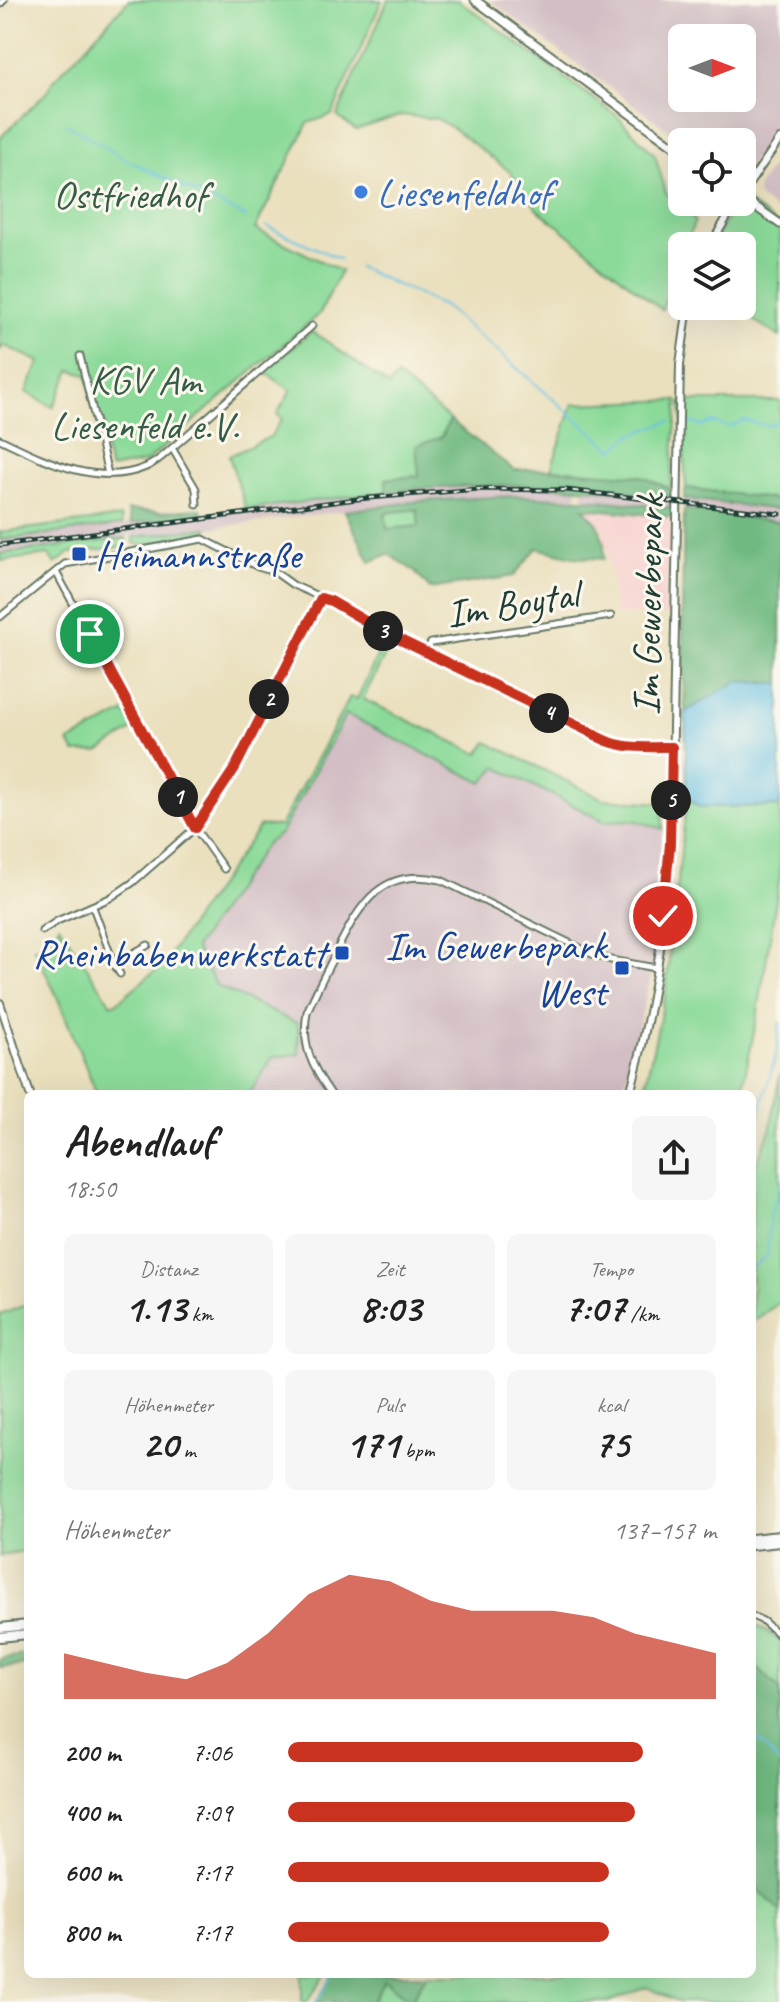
<!DOCTYPE html>
<html lang="de">
<meta charset="utf-8">
<style>
body{margin:0;font-family:Caveat,sans-serif;background:#f6f6f6;color:#222;height:100vh;display:flex;flex-direction:column;font-size:30px;white-space:nowrap}
*{box-sizing:border-box;margin:0}
p{font-size:26px;color:#767676}
.icon{flex:none;width:44px;height:44px;fill:none;stroke:currentColor;stroke-width:2;stroke-linecap:round;stroke-linejoin:round}
.map{position:relative;flex:1;overflow:hidden}
.drawer{position:absolute;left:24px;top:1090px;width:732px;height:888px;display:flex;flex-direction:column;background:#fff;border-radius:12px;box-shadow:0 8px 32px #0002}
.drawer>*{flex:none}
.needle{width:52px;rotate:90deg}
.tools{position:absolute;left:668px;top:24px;display:grid;gap:16px}
.tools a{display:grid;place-items:center;width:88px;height:88px;border-radius:12px;background:#fff;box-shadow:0 8px 32px #0002;font-size:40px}
.pin{position:absolute;display:grid;place-items:center;width:68px;height:68px;color:#fff;margin:-34px;border:4px solid #fff;border-radius:50%;box-shadow:0 2px 8px #0007}
.km{position:absolute;width:40px;height:40px;margin:-20px;border-radius:50%;background:#222;color:#fff;font-size:22px;line-height:40px;text-align:center}
.round{display:grid;place-items:center;flex:none;width:84px;height:84px;border-radius:12px;background:#f6f6f6}
.headline{display:flex;align-items:center;justify-content:space-between;height:136px;padding:0 40px}
h1{font-size:44px;font-weight:700;line-height:60px}
.figures{display:grid;grid-template-columns:repeat(3,1fr);gap:12px;height:136px;padding:8px 40px}
.figures div{display:grid;align-content:center;border-radius:12px;background:#f6f6f6;text-align:center}
.figures b{font-size:40px;font-weight:700}
.figures small{font-size:22px;font-weight:400}
.figures p{font-size:22px}
.chart{height:224px;padding:16px 40px}
.chart p{display:flex;justify-content:space-between}
.chart svg{width:100%;height:144px;margin-top:8px;fill:#c8321e;opacity:.7}
ul{padding:0 40px;list-style:none;font-size:26px}
li{display:grid;grid-template-columns:128px 96px 1fr;align-items:center;height:60px}
li i{height:20px;border-radius:10px;background:#c8321e}
.map>svg:first-child{display:block}
</style>
<div class="map">
<svg width="780" height="2002" viewBox="0 0 780 2002">
<rect width="100%" height="100%" fill="#fbf7ec"/>
<filter id="ink" filterUnits="userSpaceOnUse"><feTurbulence type="fractalNoise" baseFrequency=".0125" numOctaves="2"/><feDisplacementMap in="SourceGraphic" scale="16" xChannelSelector="R" yChannelSelector="G"/><feConvolveMatrix kernelMatrix="1 2 1 2 8 2 1 2 1" color-interpolation-filters="sRGB"/></filter>
<filter id="wash" filterUnits="userSpaceOnUse"><feTurbulence type="fractalNoise" baseFrequency=".006" numOctaves="4" result="noise"/><feDisplacementMap in="SourceGraphic" scale="32" xChannelSelector="R" yChannelSelector="G"/><feGaussianBlur stdDeviation="1.8" result="paint"/><feColorMatrix in="noise" values="0 0 0 0 0 0 0 0 0 0 0 0 0 0 0 0 0 1.4 0 .05"/><feComposite in="paint" operator="in"/></filter>
<g filter="url(#wash)">
<rect width="100%" height="100%" fill="#eae0be"/>
<path fill="#f7d0ce" d="M583,508l89,9 -4,99 -54,-2 -2,-37 -9,-47 -5,-8z"/>
<path fill="#d2bec4" fill-rule="evenodd" d="M489,0h291v124l-38,50v-32h-57zM742,38v60h-60v-60z
M780,154v60l-20,-15 -3,-7 1,-5z
M524,485l54,2 -1,12 -30,-2 -126,4 -274,35 -17,-1 -9,4 -121,15v-14l386,-48 61,-6z
M584,487l88,11v10l-89,-8z
M684,499l96,11v12l-96,-13z
M346,714l137,69 12,-16 105,52 35,1 28,9 -11,143 -30,122h-373l24,-37 26,-4 -1,-29 -81,-38 -22,-38 71,-104 15,-11z"/>
<path fill="#8bda99" stroke="#558c66" stroke-width="2" d="M129,0h253l-50,115 -24,8 -53,106 86,42 -21,42 -174,149 -36,7 -23,-94 -16,-5 -18,37 -27,-15 14,-30 -37,-17 -3,6v-213l48,-47 4,-9z
M388,0h70l158,115 39,40 11,38 29,28 -10,25h-3v9l-20,55 -125,-101 -28,-38 -55,-42 -17,-10 -36,-4 -45,15 -19,-14z
M742,198l38,28v111l-49,-31h11v-60h-32l27,-44h5z
M312,331l77,55 8,-10 53,44 -31,56 -33,3v13l-140,17 -17,-53 41,-19 12,-18 -5,-5 14,-24 -27,-18z
M678,400l-8,89 -29,-13 -90,-7 22,-65z
M681,401h99v99l-94,-12z
M418,509l2,17 -33,4 -2,-17z
M121,517l1,8 -122,15v-8z
M207,528l1,5 -66,12 -8,-2 -1,-6z
M126,538v6l-4,3 -52,6 -15,11 -6,-9 -49,6v-7z
M385,640l6,3 -28,56 116,55 8,-12 116,57 59,4 1,26 -29,-9 -30,1 -108,-54 -13,16 -137,-69 -65,119 -15,11 -71,104 22,38 81,38 1,30 -26,3 -24,37h-152l-41,-100 -22,-46 16,-6 9,-17 52,79 5,-1 46,-38 98,-139h20l70,-129 7,2z
M125,712l9,17 -35,23 -24,1 -6,-11z
M687,797l13,10 80,-1v70l-23,142 -16,76h-98l22,-98z
M780,1074v228l-28,20v-149l18,-42z
M28,1304v246l-28,6v-241z
M752,1623l28,17v50l-28,-27z
M752,1763l28,33v206h-101l-32,-15 -39,15h-236l12,-22 27,21 16,-27h325z
M302,1974h24l-19,28h-5z"/>
<path fill="#70ba81" stroke="#487c5a" stroke-width="2" fill-rule="evenodd" d="M450,420l64,50 37,-1 90,7 29,13 2,9c-95,-15 -190,-16 -286,-6v-13l33,-3 -3,-30 26,-9z
M686,488l94,12v10l-96,-11z
M515,496l82,4 75,8v9l-89,-9 15,16 6,20v15l-31,-2 -36,-9 -23,28 -84,13 -16,-18 -26,-17 -18,8 -25,-51 76,-10zM417,509l2,17 -32,3 -2,-16z
M197,509h4l1,5 -71,10 -3,-14 32,2z
M684,509l96,13v162l-42,-3 -53,31 -3,-97z
M28,1654v11l-28,3v-9z
M752,1663l28,27v221l-28,-28z
M334,1974h93l-16,27 -27,-21 -12,22h-56z"/>
<path fill="#66c0e3" stroke="#427e8c" stroke-width="2" d="M738,681l42,3v122l-81,1 -12,-10 -2,-85z"/>
<g fill="none" stroke-linecap="round" stroke-linejoin="round">
<path stroke="#66c0e3" stroke-width="2" d="M67,124l58,35 121,58
M266,226l74,33
M358,267l87,40 168,143 18,-15 39,-14
M687,421l15,5 11,-4 16,5 15,-7 24,6 12,-5
M752,1140l25,-89 3,-29
M752,1268l15,-12 3,-40 10,-31
M752,1733l28,31
M316,2002l18,-28"/>
</g>
</g>
<g filter="url(#ink)">
<g fill="none" stroke-linecap="round" stroke-linejoin="round">
<g stroke="#667664" stroke-width="9">
<path id="minor" d="M0,4l4,-4
M80,356l28,118
M0,439c44,21 97,49 146,28 10,-4 18,-12 26,-19
M197,505l-1,-16 -24,-41 140,-122
M56,572l139,256 29,41
M0,617l65,-53 138,-25 55,28 17,5 18,13 56,25 37,23 204,99c25,18 53,14 82,15
M425,651l6,-8 180,-27
M93,907l21,57 6,10
M42,931l15,-10 53,-23 22,-15 63,-55 40,-60 86,-170
M114,964l34,-19
M331,1094c-19,-27 -30,-48 -24,-82 9,-21 20,-42 30,-62 23,-46 45,-84 104,-70l151,74 19,6 45,8
M752,1616l11,5 17,15"/>
</g>
<g stroke="#667664" stroke-width="10">
<path id="tertiary" d="M742,194l38,-55
M710,246l26,-44
M0,1003l30,91
M630,1094c23,-85 37,-175 41,-263l9,-467 8,-58"/>
</g>
<g stroke="#667664" stroke-width="11">
<path id="secondary" d="M475,0l207,152
M742,197l38,27"/>
</g>
<g stroke="#667664" stroke-width="12">
<path id="primary" d="M752,1539l28,-3
M752,1545l28,-3
M0,1628l28,-3
M0,1637l28,-3"/>
</g>
<use href="#minor" stroke="#fff" stroke-width="5"/>
<use href="#tertiary" stroke="#fff" stroke-width="6"/>
<use href="#secondary" stroke="#fff" stroke-width="7"/>
<use href="#primary" stroke="#fff" stroke-width="8"/>
<g stroke="#1f3d34" stroke-width="5">
<path id="rail" d="M0,545l357,-46 121,-10 88,1 214,24"/>
</g>
<use href="#rail" stroke="#fbf7ec" stroke-width="2" stroke-dasharray="6" stroke-linecap="butt"/>
</g>
</g>
<g fill="none" stroke-linecap="round" stroke-linejoin="round" filter="url(#ink)">
<g stroke="#fff" stroke-width="16">
<path id="route" d="M90,634l105,194 40,-60 86,-170 10,3 55,32 204,99c25,18 53,15 82,15l-2,97 -7,72"/>
</g>
<use href="#route" stroke="#c8321e" stroke-width="10"/>
</g>
<circle fill="#3f7fe0" stroke="#fbf7ec" stroke-width="3" cx="361" cy="192" r="8"/>
<g fill="#1a4fb4" stroke="#fbf7ec" stroke-width="3">
<rect x="71" y="546" width="16" height="16" rx="4"/>
<rect x="334" y="945" width="16" height="16" rx="4"/>
<rect x="614" y="960" width="16" height="16" rx="4"/>
</g>
<g text-anchor="middle" stroke-width="6" stroke-linejoin="round" paint-order="stroke">
<g font-size="40" fill="#366cbe" stroke="#fbf7ec" text-anchor="start">
<text x="377" y="206">Liesenfeldhof</text>
</g>
<g font-size="40" fill="#355c48" stroke="#fbf7ec">
<text x="130" y="208">Ostfriedhof</text>
<text x="145" y="393">KGV Am<tspan x="145" dy="46">Liesenfeld e.V.</tspan></text>
</g>
<g font-size="40" fill="#164399" stroke="#fbf7ec" text-anchor="end">
<text x="95" y="568" text-anchor="start">Heimannstraße</text>
<text x="606" y="959">Im Gewerbepark<tspan x="606" dy="46">West</tspan></text>
<text x="326" y="967">Rheinbabenwerkstatt</text>
</g>
<g font-size="40" fill="#1f3d34" stroke="#fbf7ec">
<text transform="translate(512 603) rotate(-9)" y="14">Im Boytal</text>
<text transform="translate(647 605) rotate(-89)" y="14">Im Gewerbepark</text>
</g>
</g>
</svg>
<div class="tools">
<a><svg class="needle" viewBox="-14 -14 28 28"><path d="M0-13l5 13h-10z" fill="#e53935"/><path d="M0 13l5-13h-10z" fill="#767676"/></svg></a>
<a><svg class="icon" aria-label="locate" viewBox="0 0 24 24"><circle cx="12" cy="12" r="6"/><path d="M12 2v4M12 18v4M2 12h4M18 12h4"/></svg></a>
<a><svg class="icon" aria-label="layers" viewBox="0 0 24 24"><path d="M12 4l9 5-9 5-9-5zM3 14l9 5 9-5"/></svg></a>
</div>
<div class="pin" style="left:90px;top:634px;background:#1e9e55"><svg class="icon" aria-label="arrive" viewBox="0 0 24 24"><path d="M6 21V4h12l-3 4 3 4H6"/></svg></div>
<div class="pin" style="left:663px;top:916px;background:#d93025"><svg class="icon" aria-label="check" viewBox="0 0 24 24"><path d="M5 12l5 5 9-10"/></svg></div>
<b class="km" style="left:178px;top:797px">1</b>
<b class="km" style="left:269px;top:699px">2</b>
<b class="km" style="left:383px;top:631px">3</b>
<b class="km" style="left:549px;top:713px">4</b>
<b class="km" style="left:671px;top:800px">5</b>
<section class="drawer">
<div class="headline"><div><h1>Abendlauf</h1><p>18:50</p></div><a class="round"><svg class="icon" aria-label="share" viewBox="0 0 24 24"><path d="M12 15V3M7 8l5-5 5 5M5 13v7h14v-7"/></svg></a></div>
<div class="figures">
<div><p>Distanz</p><b>1.13<small> km</small></b></div>
<div><p>Zeit</p><b>8:03</b></div>
<div><p>Tempo</p><b>7:07<small> /km</small></b></div>
</div>
<div class="figures">
<div><p>Höhenmeter</p><b>20<small> m</small></b></div>
<div><p>Puls</p><b>171<small> bpm</small></b></div>
<div><p>kcal</p><b>75</b></div>
</div>
<div class="chart"><p><span>Höhenmeter</span>137–157 m</p>
<svg viewBox="0 0 160 44" preserveAspectRatio="none"><path d="M0 44V30L10 33L20 36L30 38L40 33L50 24L60 12L70 6L80 8L90 14L100 17L110 17L120 17L130 19L140 24L150 27L160 30V44z"/></svg>
</div>
<ul>
<li><b>200 m</b>7:06<i style="width:83%"></i></li>
<li><b>400 m</b>7:09<i style="width:81%"></i></li>
<li><b>600 m</b>7:17<i style="width:75%"></i></li>
<li><b>800 m</b>7:17<i style="width:75%"></i></li>
</ul>
</section>
</div>
